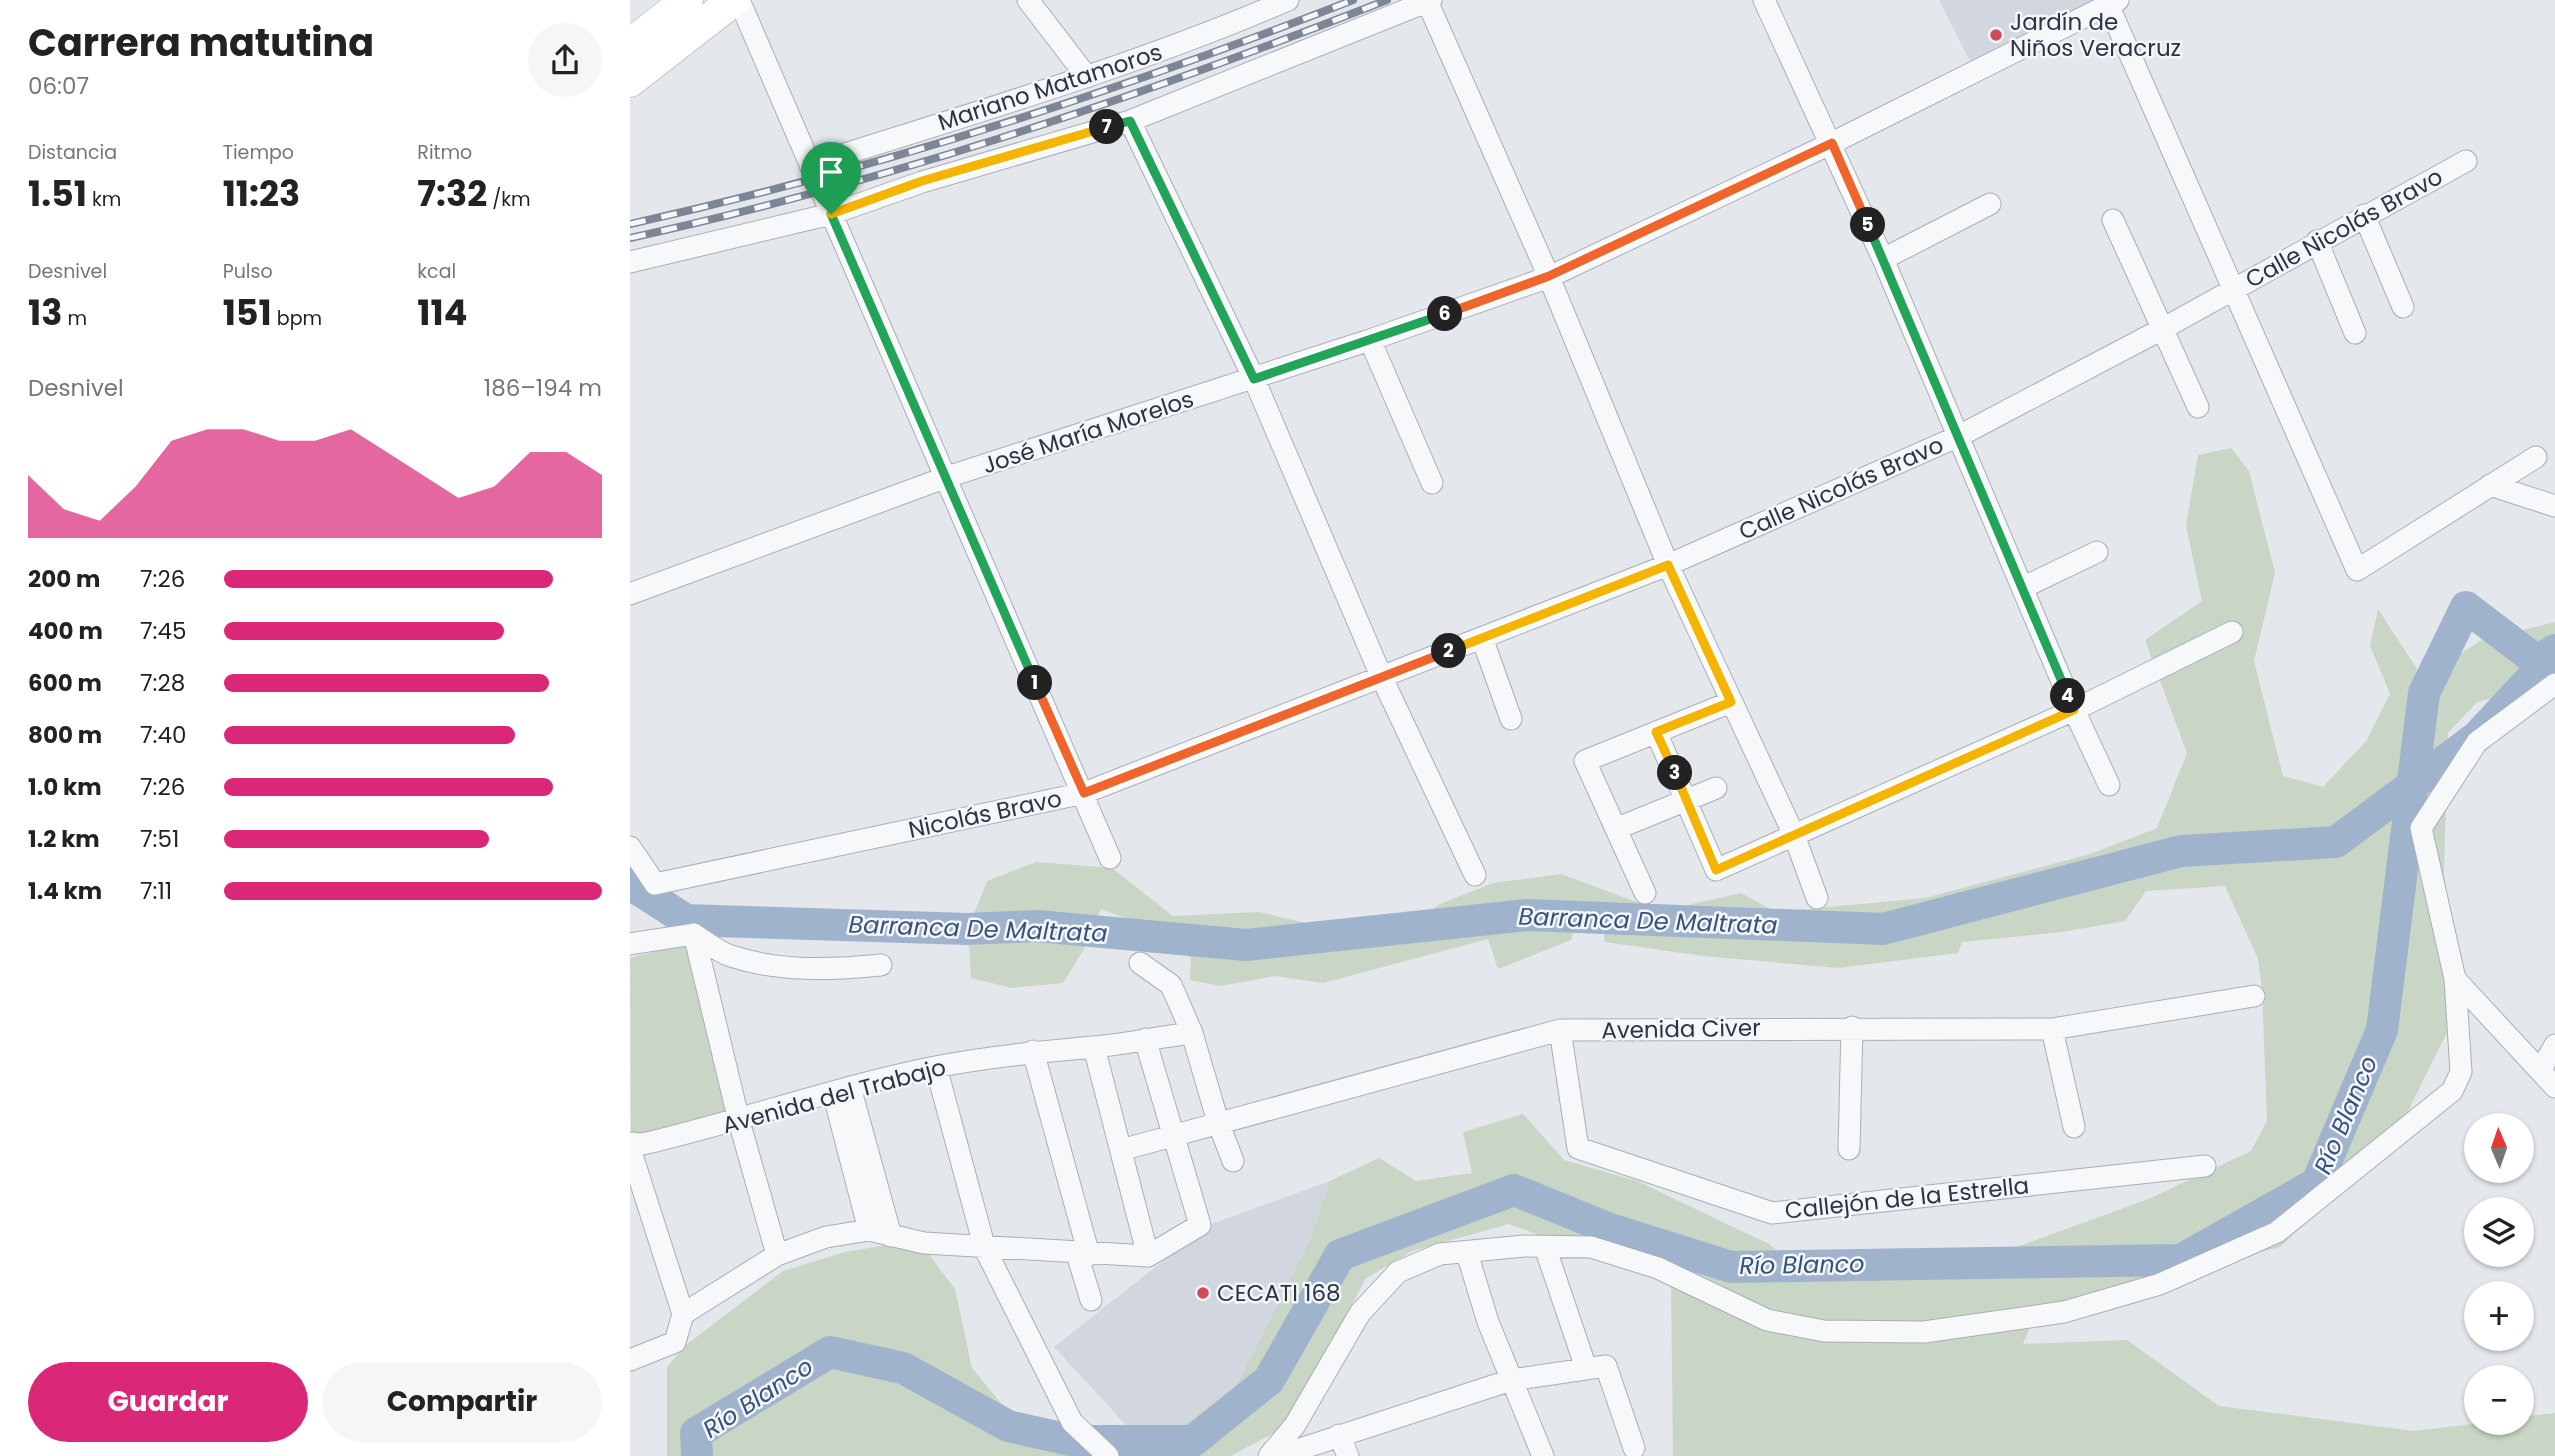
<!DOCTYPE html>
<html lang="es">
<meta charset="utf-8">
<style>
body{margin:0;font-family:Poppins,sans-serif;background:#f6f6f6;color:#222;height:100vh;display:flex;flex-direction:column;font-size:26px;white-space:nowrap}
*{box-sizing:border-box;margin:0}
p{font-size:23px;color:#767676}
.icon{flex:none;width:38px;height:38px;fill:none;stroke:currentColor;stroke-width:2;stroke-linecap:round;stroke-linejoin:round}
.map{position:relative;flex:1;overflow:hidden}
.side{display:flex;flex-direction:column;background:#fff;width:630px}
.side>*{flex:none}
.needle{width:46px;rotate:358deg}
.controls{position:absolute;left:1834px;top:1113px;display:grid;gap:14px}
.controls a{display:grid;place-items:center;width:70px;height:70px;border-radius:50%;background:#fff;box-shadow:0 2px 5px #0004;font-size:35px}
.pin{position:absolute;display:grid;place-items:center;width:60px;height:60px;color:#fff;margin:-72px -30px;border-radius:50% 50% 50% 0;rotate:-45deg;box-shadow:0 0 7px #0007}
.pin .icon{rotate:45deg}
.km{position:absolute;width:35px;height:35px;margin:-18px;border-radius:50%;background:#222;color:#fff;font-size:19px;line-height:35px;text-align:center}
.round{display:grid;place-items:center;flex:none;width:74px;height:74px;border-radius:37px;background:#f6f6f6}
.summary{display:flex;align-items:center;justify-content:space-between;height:119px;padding:0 28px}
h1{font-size:38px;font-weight:700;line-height:52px}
.figures{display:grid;grid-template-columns:repeat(3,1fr);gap:10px;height:119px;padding:7px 28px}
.figures div{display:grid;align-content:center}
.figures b{font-size:35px;font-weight:700}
.figures small{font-size:19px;font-weight:400}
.figures p{font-size:19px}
.chart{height:196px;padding:14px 28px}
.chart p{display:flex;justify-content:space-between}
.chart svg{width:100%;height:126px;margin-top:7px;fill:#db2777;opacity:.7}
.cta{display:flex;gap:14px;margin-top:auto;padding:14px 28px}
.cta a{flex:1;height:80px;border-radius:42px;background:#db2777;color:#fff;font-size:28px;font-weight:700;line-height:80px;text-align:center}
.cta a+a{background:#f6f6f6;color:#222}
ul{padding:0 28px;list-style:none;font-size:23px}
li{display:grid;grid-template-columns:112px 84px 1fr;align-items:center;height:52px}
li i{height:18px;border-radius:9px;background:#db2777}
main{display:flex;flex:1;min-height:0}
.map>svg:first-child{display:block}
</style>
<main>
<section class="side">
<div class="summary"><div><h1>Carrera matutina</h1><p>06:07</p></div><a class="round"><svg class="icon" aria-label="share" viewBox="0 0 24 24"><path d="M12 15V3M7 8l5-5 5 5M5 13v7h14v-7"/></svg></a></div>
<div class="figures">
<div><p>Distancia</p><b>1.51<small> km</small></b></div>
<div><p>Tiempo</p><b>11:23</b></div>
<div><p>Ritmo</p><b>7:32<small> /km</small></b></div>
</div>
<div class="figures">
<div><p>Desnivel</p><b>13<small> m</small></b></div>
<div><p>Pulso</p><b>151<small> bpm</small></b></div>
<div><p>kcal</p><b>114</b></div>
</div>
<div class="chart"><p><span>Desnivel</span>186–194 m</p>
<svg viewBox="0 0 160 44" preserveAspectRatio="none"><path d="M0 44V22L10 34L20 38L30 26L40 10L50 6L60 6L70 10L80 10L90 6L100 14L110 22L120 30L130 26L140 14L150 14L160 22V44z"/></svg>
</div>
<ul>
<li><b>200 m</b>7:26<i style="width:87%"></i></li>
<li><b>400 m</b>7:45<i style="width:74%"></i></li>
<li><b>600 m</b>7:28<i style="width:86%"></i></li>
<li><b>800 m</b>7:40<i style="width:77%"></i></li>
<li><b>1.0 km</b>7:26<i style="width:87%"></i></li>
<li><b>1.2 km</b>7:51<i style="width:70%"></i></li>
<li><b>1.4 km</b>7:11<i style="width:100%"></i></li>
</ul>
<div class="cta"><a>Guardar</a><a>Compartir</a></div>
</section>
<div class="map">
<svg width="1925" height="1456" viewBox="0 0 1925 1456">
<rect width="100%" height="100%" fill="#e4e7ec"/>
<path fill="#d2d6de" d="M1309,0h158l-123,69z
M700,1181l-19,57 -74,146 -63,49 -36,5 -84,-91 155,-122z"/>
<path fill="#c9d6c5" d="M1601,448l18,23 26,102 -21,88 29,115 40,11 44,-47 23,-46 -20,-48 8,-37 45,69 57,-37 75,-19v61l-78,19 -29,31 -4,142 15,133 -65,132 -114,107 -148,37 -100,37 -9,23 104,-4 92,66 195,25 67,-8h41v-6l33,-4v43h-882l-2,-172 -162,-60 -97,27 -47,28 -73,145 -62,32h-563v-89l19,-22 97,-74 62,-19 41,-7 38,3 31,41 17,79 37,45 102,29 63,-9 63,-49 74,-146 19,-57 49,-23 37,23 56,-8 -9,-41 60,-18 41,46 73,21 132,63 43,35h117l222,-81 100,-47 16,-30 -5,-131 -4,-31 -33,-73 -79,5 -21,30 -63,11 -100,10 -4,11 -120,15 -135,-12 -98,-14 -2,-16 -26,-7 -6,21 -73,29 -10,-30 -165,44 -48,-7 -54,10 -31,-6 1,-22 -46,-33 -44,-16 -17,40 -21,34 -51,5 -41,-10 -3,-49 19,-48 49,-19 76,6 61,48 85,-4 126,28 56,-36 53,-21 68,-9 100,37 80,-18 35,19 149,-14 165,-44 67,-26 30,-75 -42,-113 57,-39 -16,-75 12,-71z
M58,943l44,168 -101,26 -1,-179z"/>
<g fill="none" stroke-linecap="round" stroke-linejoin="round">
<path stroke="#9fb4cc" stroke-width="32" d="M0,884l56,36 282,9 69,-3 209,19 282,-30 355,14 298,-78 155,-9 142,-106 77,-83
M67,1456l-1,-23 134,-81 73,16 105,58 67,15h118l76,-61 71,-125 174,-65 96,39 121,38 450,-7 136,-77 65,-153 42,-337 42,-86 71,54 18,-11"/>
<g stroke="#a9aeb7" stroke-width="23">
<path id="minor" d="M109,0l371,858
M398,0l59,77
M1134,0l119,259 191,451 35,75
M1476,0l251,570 179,-113
M797,1l122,276 119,288 126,270 23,63
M500,121l124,258 128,299 93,197
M180,165c160,-51 323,-98 478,-165
M1734,215l39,92
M1483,220l85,187
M1687,241l38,92
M1253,259l107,-55
M0,262l201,-48 91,-32 208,-61 301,-121
M740,340l62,143
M1860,485l65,21
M1392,588l75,-36
M0,594l314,-116 426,-138 179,-63 283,-134 286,-143
M852,638l29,81
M1026,732l60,138 358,-160 158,-78
M988,828l98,-40
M0,847l25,37 429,-91 584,-228 291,-129 205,-108 302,-167
M1015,893l-60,-132 146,-59
M64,934l45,187 38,134
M64,934c11,7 24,18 37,22 48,16 100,14 150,9
M0,944l64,-10
M510,963l31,22 21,48 26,89 15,39
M1825,979l100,108
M1422,1029l22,98
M930,1030l18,118 194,65 433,-47
M464,1047l54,209
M403,1051l56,204
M306,1067l49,182 87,173 36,34
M1910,1071l15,-26
M220,1087l41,149
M203,1092l36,138
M0,1143l13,1c98,-23 193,-57 292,-77 52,-10 104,-15 158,-20 33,-3 66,-10 99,-14
M0,1149l53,165
M1219,1149l3,-122
M491,1150l439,-120 492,-1 202,-33
M915,1247l41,121
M837,1253l21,69 55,134
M447,1254l14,46
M0,1360l45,-18 8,-28 94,-59 49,-18 43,-7 55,13 224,13 52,-31 -55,-186
M709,1435l9,21
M639,1456l26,-31 65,-112 38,-41 42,-18 84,-8 67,1 67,21 109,52 57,11 100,1 140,-20 96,-28 117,-52 175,-141 9,-19 -6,-93 -34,-151 56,-86 78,-58
M649,1456l232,-76 95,-14 28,82"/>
</g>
<g stroke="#a3abb8" stroke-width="33">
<path id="primary" d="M0,45l57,-45
M0,81l104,-81"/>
</g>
<use href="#minor" stroke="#f7f8fa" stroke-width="21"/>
<use href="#primary" stroke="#fff" stroke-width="32"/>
<g stroke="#7d8696" stroke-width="8">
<path id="rail" d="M0,224c248,-55 487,-132 723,-224
M0,238c260,-57 510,-141 757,-238"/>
</g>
<use href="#rail" stroke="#f4f6f9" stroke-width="5" stroke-dasharray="16" stroke-linecap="butt"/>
</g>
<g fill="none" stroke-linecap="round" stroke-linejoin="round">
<g stroke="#fff" stroke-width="14">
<path id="split-1" d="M201,214l204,469"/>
</g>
<g stroke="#fff" stroke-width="14">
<path id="split-2" d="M405,683l49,110 365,-142"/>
</g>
<g stroke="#fff" stroke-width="14">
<path id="split-3" d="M819,651l219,-86 63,137 -75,30 19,41"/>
</g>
<g stroke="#fff" stroke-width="14">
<path id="split-4" d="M1045,773l41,97 358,-160 -6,-14"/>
</g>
<g stroke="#fff" stroke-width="14">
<path id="split-5" d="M1238,225l200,471"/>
</g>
<g stroke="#fff" stroke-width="14">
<path id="split-6" d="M815,314l104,-38 283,-133 36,82"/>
</g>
<g stroke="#fff" stroke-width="14">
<path id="split-7" d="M477,127l23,-6 124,258 191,-65"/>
</g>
<g stroke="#fff" stroke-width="14">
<path id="split-8" d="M201,214l91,-33 185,-54"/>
</g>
<use href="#split-1" stroke="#22a559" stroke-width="9"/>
<use href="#split-2" stroke="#f0652b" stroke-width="9"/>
<use href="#split-3" stroke="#f5b400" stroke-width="9"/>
<use href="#split-4" stroke="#f5b400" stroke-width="9"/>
<use href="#split-5" stroke="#22a559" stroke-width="9"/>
<use href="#split-6" stroke="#f0652b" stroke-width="9"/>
<use href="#split-7" stroke="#22a559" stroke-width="9"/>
<use href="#split-8" stroke="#f5b400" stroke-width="9"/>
</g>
<g fill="#d1495b" stroke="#f4f6f9" stroke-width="2.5">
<circle cx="1366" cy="35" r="7"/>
<circle cx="573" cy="1293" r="7"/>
</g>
<g text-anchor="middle" stroke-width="5" stroke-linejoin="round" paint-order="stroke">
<g font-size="23" fill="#2b3445" stroke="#f4f6f9" text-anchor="start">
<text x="1380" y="30">Jardín de<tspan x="1380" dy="26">Niños Veracruz</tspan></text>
<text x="587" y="1301">CECATI 168</text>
</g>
<g font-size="23" fill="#2b3445" stroke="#f4f6f9">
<text transform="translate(420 87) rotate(-18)" y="8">Mariano Matamoros</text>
<text transform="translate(1714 228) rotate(-29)" y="8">Calle Nicolás Bravo</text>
<text transform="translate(458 432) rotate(-18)" y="8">José María Morelos</text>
<text transform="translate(1211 488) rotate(-24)" y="8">Calle Nicolás Bravo</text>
<text transform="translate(355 814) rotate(-12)" y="8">Nicolás Bravo</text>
<text transform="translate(1051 1029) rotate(-1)" y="8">Avenida Civer</text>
<text transform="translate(204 1096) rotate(-15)" y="8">Avenida del Trabajo</text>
<text transform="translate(1277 1198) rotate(-6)" y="8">Callejón de la Estrella</text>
</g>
<g font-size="24" font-style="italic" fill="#34527a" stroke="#f4f6f9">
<text transform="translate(1018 921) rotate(2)" y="8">Barranca De Maltrata</text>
<text transform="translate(348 929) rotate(2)" y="8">Barranca De Maltrata</text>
<text transform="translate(1716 1115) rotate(-67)" y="8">Río Blanco</text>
<text transform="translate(1172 1265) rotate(-1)" y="8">Río Blanco</text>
<text transform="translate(128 1398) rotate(-33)" y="8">Río Blanco</text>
</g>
</g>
</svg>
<div class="controls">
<a><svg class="needle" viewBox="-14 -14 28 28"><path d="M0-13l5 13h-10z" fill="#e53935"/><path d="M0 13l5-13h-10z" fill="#767676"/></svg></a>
<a><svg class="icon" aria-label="layers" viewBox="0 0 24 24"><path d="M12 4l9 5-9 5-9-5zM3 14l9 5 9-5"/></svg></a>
<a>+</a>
<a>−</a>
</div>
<div class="pin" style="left:201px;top:214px;background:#1e9e55"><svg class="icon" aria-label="arrive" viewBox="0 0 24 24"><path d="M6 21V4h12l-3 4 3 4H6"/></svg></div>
<b class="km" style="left:405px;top:683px">1</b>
<b class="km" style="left:819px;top:651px">2</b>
<b class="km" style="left:1045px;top:773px">3</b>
<b class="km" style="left:1438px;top:696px">4</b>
<b class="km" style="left:1238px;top:225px">5</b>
<b class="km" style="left:815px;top:314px">6</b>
<b class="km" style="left:477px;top:127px">7</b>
</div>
</main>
